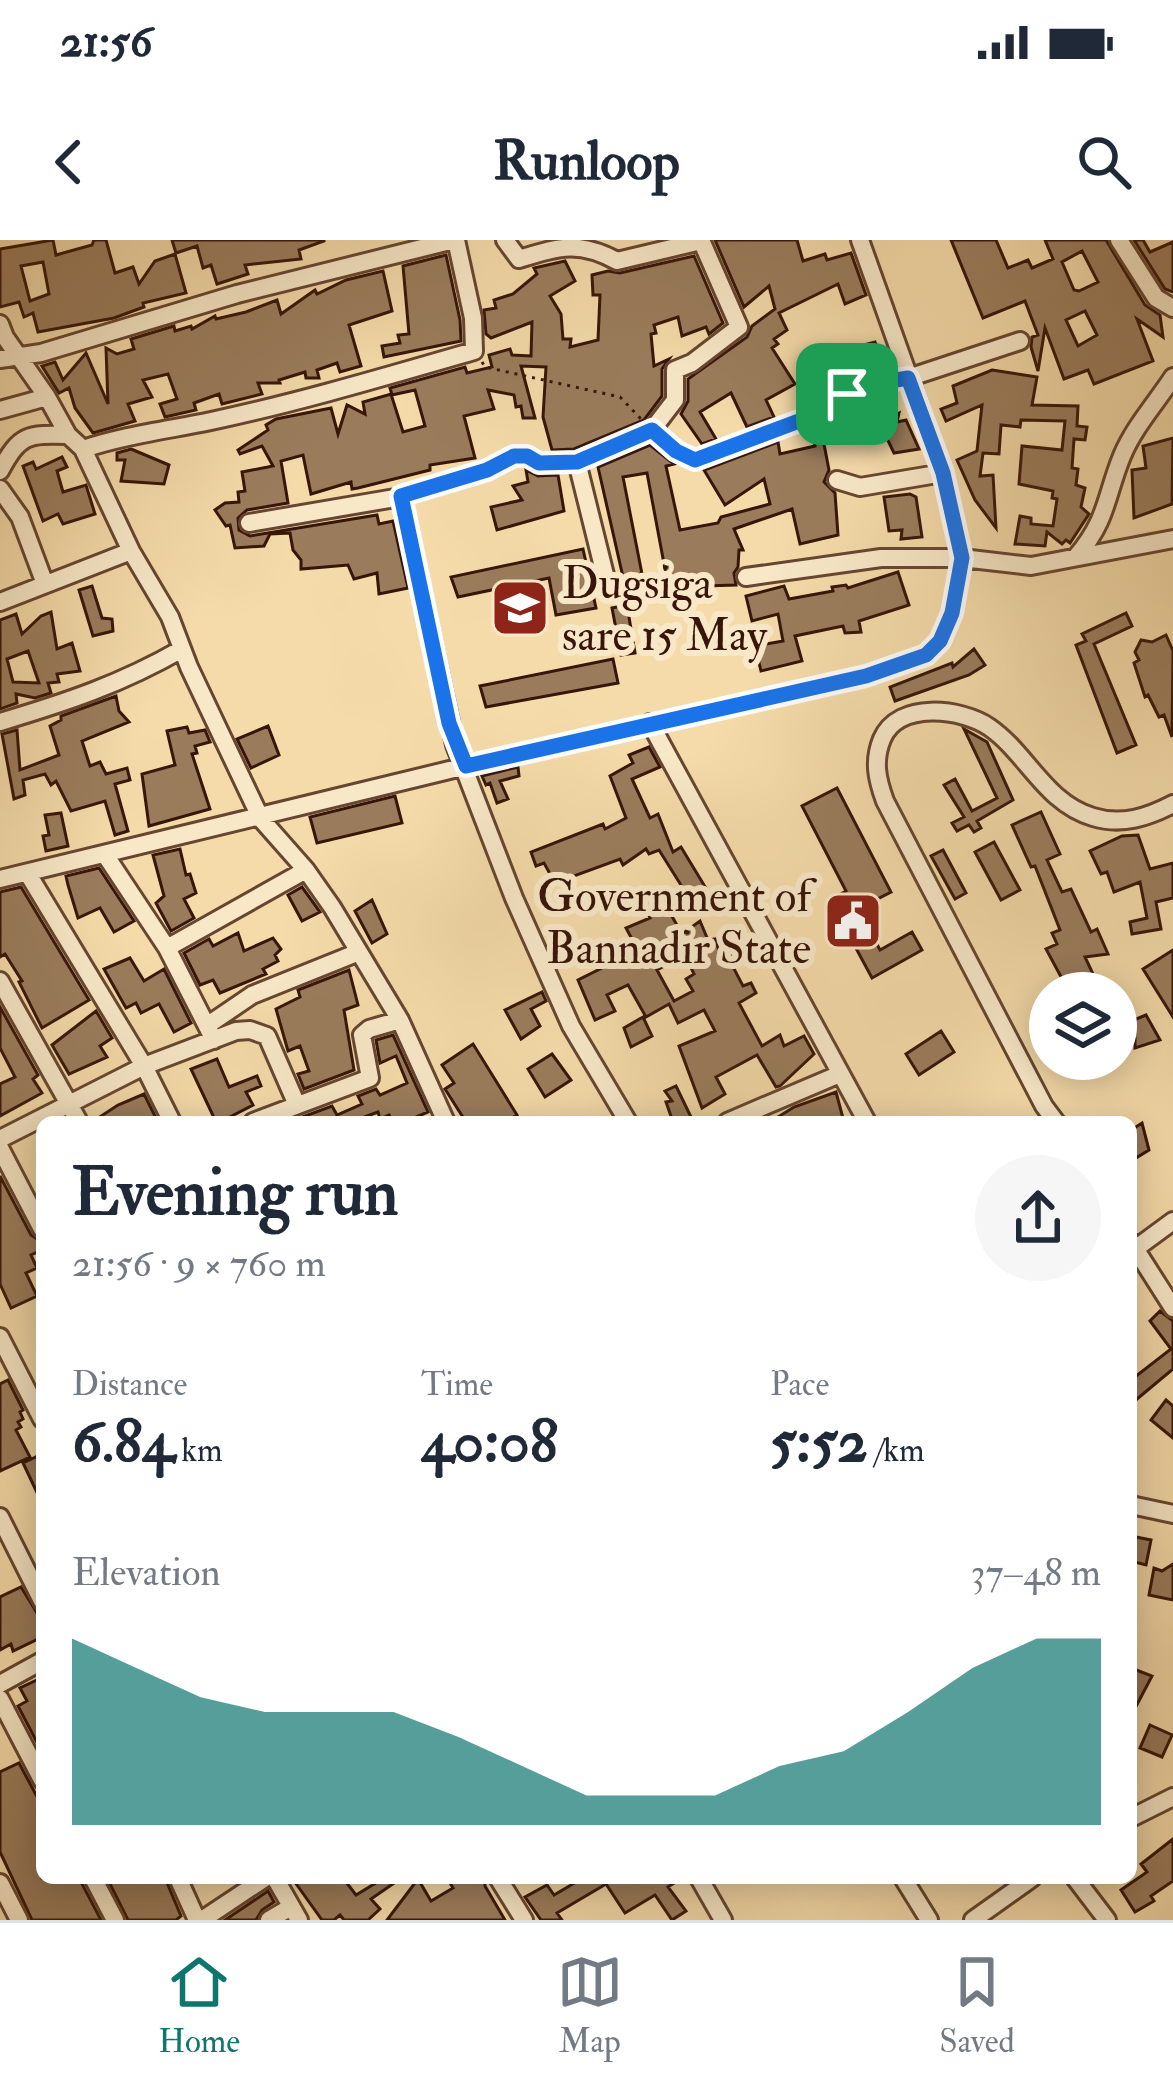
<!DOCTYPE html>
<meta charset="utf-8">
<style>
body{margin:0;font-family:"IM FELL Double Pica",serif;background:#f6f6f7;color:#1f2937;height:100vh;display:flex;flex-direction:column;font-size:45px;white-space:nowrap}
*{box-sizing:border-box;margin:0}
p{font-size:39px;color:#747a83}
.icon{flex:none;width:66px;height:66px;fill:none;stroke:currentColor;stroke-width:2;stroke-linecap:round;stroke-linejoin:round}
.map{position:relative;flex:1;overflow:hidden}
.details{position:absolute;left:36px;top:876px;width:1101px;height:768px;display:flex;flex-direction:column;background:#fff;border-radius:18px;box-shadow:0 6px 30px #0003}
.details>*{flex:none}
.buttons{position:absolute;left:1029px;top:732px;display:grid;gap:24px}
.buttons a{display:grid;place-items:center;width:108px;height:108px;border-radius:50%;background:#fff;box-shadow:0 6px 30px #0003;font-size:60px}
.pin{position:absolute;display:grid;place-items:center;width:102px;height:102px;color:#fff;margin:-51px;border-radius:24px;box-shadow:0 6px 18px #0006}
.round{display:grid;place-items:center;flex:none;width:126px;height:126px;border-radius:63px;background:#f6f6f7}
.head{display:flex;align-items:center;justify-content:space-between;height:204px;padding:0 36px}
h1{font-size:66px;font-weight:700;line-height:90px}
.figures{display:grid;grid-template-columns:repeat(3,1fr);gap:18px;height:204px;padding:12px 36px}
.figures div{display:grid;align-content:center}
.figures b{font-size:60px;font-weight:700}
.figures small{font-size:33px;font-weight:400}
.figures p{font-size:33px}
.chart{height:336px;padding:24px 36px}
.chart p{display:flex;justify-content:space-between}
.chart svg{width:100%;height:216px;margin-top:12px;fill:#0f766e;opacity:.7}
.status{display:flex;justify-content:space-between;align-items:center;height:84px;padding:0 60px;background:#fff;direction:ltr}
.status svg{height:33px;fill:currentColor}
header{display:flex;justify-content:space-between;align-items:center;height:156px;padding:0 36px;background:#fff;font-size:54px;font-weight:700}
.dock{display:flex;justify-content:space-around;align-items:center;height:168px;border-top:3px solid #e0e1e3;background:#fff;font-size:33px;color:#747a83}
.dock a{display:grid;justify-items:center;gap:6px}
.dock .active{color:#0f766e}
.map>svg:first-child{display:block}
</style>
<div class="status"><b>21:56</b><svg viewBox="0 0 49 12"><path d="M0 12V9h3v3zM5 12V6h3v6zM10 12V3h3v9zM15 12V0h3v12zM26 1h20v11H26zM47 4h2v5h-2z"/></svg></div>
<header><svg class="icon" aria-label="back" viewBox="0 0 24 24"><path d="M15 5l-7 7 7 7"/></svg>Runloop<svg class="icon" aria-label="search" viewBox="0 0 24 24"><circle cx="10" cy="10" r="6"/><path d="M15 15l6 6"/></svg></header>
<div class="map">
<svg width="1173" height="1680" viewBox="0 0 1173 1680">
<rect width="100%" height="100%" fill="#f5dbaa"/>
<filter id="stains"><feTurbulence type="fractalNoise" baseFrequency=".00167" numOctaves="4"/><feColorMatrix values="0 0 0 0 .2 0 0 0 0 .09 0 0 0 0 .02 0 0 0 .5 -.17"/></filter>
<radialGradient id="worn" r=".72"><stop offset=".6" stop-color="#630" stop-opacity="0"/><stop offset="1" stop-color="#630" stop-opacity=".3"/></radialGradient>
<path fill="#9a7c5c" stroke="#371508" stroke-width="3" fill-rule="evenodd" d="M53,0l3,15 36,-10 2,-5h12l9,33 18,-6 6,17 16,-23 20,-7 11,39 -43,10 1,4 -30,11 -76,14 -5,-19 -9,4 -5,-15 -19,5v-58zM43,22l6,32 -19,7 -9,-35z
M172,0h152v1l-25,9 2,9 -56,6 3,9 -31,10 -6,-19 -8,3 -6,-22 -21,7z
M715,0h82l6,21 22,-7 2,6 24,-7 15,42 -21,9 -7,-20 -59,29 8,17 -13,9 4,5 -6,4 23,36 -29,16 8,17 -27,10 -16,-34 -31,19 16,27 -14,5 -21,-30 7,-13v-22l59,-42 5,-11 23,-17 -6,-23 -25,21z
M951,0h45l12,28 20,-8 4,8 21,-9 -8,-19h61l39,65 15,10 3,22 -26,-18 16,42 -59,23 -6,-14 -24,9 -19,-51 -7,43 -7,-24 1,-10 6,-2 -13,-34 -42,17zM1082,11l16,31 -19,9 -5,-1 -12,-28zM1085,71l12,24 -19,11 -12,-26z
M1134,0h9l7,12 23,-10v50l-8,-3z
M446,15l14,65 1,21 -77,16 -2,-11 18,-3 -2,-8 11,-1 -6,-68z
M694,16l29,67 -14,11 -3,-7 -24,9 -4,-19 -24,8 2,8 -5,1 3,32 15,-7 -7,10v27l-18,24 -70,29 -22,1 -9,-33 3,-50 -25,-1 14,52h-12l-2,-12 -5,1 -2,-12 -26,-5 6,19 -30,7 11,42 -45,7v5l-72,18 -6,1 -1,-7 -40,12 -8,-39 -22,6 7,42 -41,7 -9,8 1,12 11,6 127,-21 2,9 14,-3 15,67 -29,6 -2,-21 -23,6 -6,-14 -47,4v-9l-8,-10 -3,-17 -20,1 -6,12 -29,2 -5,-23 -4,1 -11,-16 10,-7 14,-1 -1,-10 7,-1 -3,-19 31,-6 -11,-20 -22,8 -2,-4 30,-20 -2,-5 10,-6 55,-11 7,26 9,-29 18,9 -2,-12 28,-8 12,38 22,-6 -10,-36 -23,5 -2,-7 75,-21 2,6 25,-6 -3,-12 21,-6 2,6 19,1 1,-34 -41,16 -5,-4 -2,-24 12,-2 -2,-8 19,-6 24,-20 -3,-6 31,-7 10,20 -25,15 11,18 2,25h8l-1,8 28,-7 2,-45h-7l-1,-20 16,-4 12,2z
M383,31l9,40 -43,14 12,41 -21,6 -3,-9 -20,7 2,8h-13l-1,-6 -26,8 1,3h-22l4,11 -40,10 -3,-10 -25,9 2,7 -31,7 -5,-13 17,-5 -9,-25 -25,6 9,17 -24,7 7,17 -42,12 -18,-25 -6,-20 -10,5 -17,-27 13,-4 8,18 23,-27 22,51 -2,-56 11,6 17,-5 -3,-10 43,-13 1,5 16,-5 1,3 23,-13 1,3 30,-7 31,-12 4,14 34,-24 2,4 29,-14z
M875,102l11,27 -25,5 -9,-26z
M992,130l45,7 -5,28 46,1 -1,20 10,1 -2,13 -11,-1 -2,29 6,1 -2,16 9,3 -4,19 8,7 -19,29 -4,-3 -4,4 -15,-12 -2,14 -30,-2 5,-28 11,2v6l22,2 4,-27 -5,-1 1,-7 -34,-7 3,-38 40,4 3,-29 -44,-1 -1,7 -19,-2 -2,29 -16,-1 -3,23 13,-1 3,53 -21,-28 -18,-40 20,-9 5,-46 -36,16 -5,-12 16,-6 -4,-17z
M899,173l-2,9 9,-2 13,29 -25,4 -15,-31z
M839,187l4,12 -19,5 5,26 -5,12 11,11 3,42 -38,9 -8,-35 -58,20 9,21h-4l-1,17 -4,6 2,12 -32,1 -2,-11 -34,10 -21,-112 -24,4 19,97 -19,3 -25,-110 52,-22 24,19 -8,2 14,64 38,-7 3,-6 49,-13 -6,-25 -39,26 -21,-35 74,-28 2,12 35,-8 -3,-15z
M1173,198l-1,66 -38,14 -2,-48 14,-2 -3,-22z
M131,209l38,16 -5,19 -43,-3 4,-21h-8v-7z
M62,217l5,10 -10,4 6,21 23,-7 9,29 -32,10 -5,-10 -15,7 -20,-55 10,-4 3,7z
M526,230l12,6 20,-1 6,36 -67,19 -6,-23 31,-7 -9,-14 15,-4z
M910,254l6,3 6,40 -21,2 1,-9 -13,1 -5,-34z
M583,309l13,59 -40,7 -7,-37 -91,19 -7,-20z
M898,332l11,33 -50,16 2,11 -16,1 -2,-7 -48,10 7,25 -41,10 -6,-25 28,-5 -5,-27 -26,7 -6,-25 38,-10 5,13 44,-8 -1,-4 14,-2 2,3z
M92,346l10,32 10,1 1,12 -20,5 -14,-46z
M627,365l8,48 -14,2 -9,-47z
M51,372l6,37 15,-6 8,28 -23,3 2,8 -11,1 3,10 -16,5 -19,-4 1,9 -17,6v-89l16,-6 6,20 19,-18zM28,411l11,32 -26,-1 -6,-23z
M1126,373l6,13 -38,18 42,101 -19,8 -41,-108 10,-4 -4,-7z
M1166,395l7,16 -1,86 -8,-22 -5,2 -11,-22 -3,2 -11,-34 5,-3 -4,-8 6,-12 11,2z
M974,409l11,16 -16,10 -74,26 -5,-14 62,-24 1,4z
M613,419l5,24 -132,24 -6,-21z
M116,456l3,15 10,11 -47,19 8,25 10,-4 6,12 21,-6 3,12 -15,4 13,47 -13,4 -10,-34 -34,10 -15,-30 -5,4 -6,-11 -22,6 2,15 -11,4 -12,-65 15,-4 3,40 39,-15 -9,-29 11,-6v-4z
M268,486l11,29 -28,13 -14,-29z
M187,487l2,6 16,-3 5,12 -15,4 2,7 -5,1 18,55 -61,17 -7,-52 33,-9 -8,-34z
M964,489l23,13 26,58 -36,21 4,7 -7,4 -5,-7 -12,6 -5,-8 12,-6 -20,-32 11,-6 17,32 25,-13z
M649,507l11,20 -28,12 18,39 8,-4 15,38 8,-5 32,53 -17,9 -37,-59 -10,4 -3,-5 -23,16 -3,-6 -65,24 -11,-20 -8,3 -5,-14 72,-28 2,5 21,-11 -16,-42 23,-13 -4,-8z
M518,527l1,9 -19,5 8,18 -11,4 -7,-20 -4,2 -4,-9z
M837,548l54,104 -33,17 22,41 32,-18 10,18 -50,28 -42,-78 16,-9 -44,-85z
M395,556l7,27 -85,20 -7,-26z
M1041,572l19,42 -13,6 15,32 9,-3 20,43 6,-3 11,25 -23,3 8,17 -27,12 -20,-37 11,-5 -5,-11 8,-3 -25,-64 -4,1 -19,-42z
M61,573l7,33 -22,5 -3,-15 6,-1 -4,-20z
M1138,595l12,34 23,-6v35l-17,4 5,27 -29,5 -2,-12 17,-4 -7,-36 -26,10 -7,-20 -6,2 -11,-23 32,-15z
M994,602l26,48 -19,10 -26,-48z
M180,609l6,26 4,-1 6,19 -12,6 10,19 -23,13 -15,-28 8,-7 -11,-41z
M943,610l23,43 -11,6 -24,-43z
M99,628l35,53 -20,11 -14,-24 -22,10 -10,-33 -2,-9z
M21,647l68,113 -47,28 -23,-46 3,-1 -17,-27 -5,3v-65z
M302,647l18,25 -18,9 -14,-26z
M656,648l26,46 18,-13 8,19 7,-1 7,20 32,-18 6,11 -23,7 -5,6 11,21 8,-3 5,10 -17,10 23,43 18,-11 4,11 20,-10 10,18 -34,32 -4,1 -19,-32 -41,22 9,17 -23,14 -23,-62 36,-15 -11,-21 -26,13 -9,-19 -23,13 -18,-32 -21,10 8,16 -20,9 -17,-40 60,-30 -12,-22 24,-10 -10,-19zM685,715l9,19 -8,5 7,12 -19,10 -17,-31z
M372,660l15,34 -15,9 -17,-32z
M238,693l6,18 29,-13 8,11 -6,6 3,6 -15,8 3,5 -46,19 -7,-13 -13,5 -16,-32 25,-14 4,7z
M1173,710v67l-30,-48z
M130,718l14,23 20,-12 27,54 -17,9 -15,-28 -18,9 -5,-10 -10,5 -22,-39z
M349,730l9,35 -14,5 10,60 -50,19 -6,-15 11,-3 -9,-25 -12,5 -12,-42 24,-12 -2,-7z
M542,752l4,9 -15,8 9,17 -19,13 -16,-29z
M0,767l38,68 -5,4 9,14 -42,23v-32l15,-7 -15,-29z
M96,771l16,27 -12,8 7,11 -38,17 -17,-29z
M1146,775l14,25 -25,8v-9l-5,2 -6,-17z
M643,777l9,19 -21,11 -7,-19z
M941,791l13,21 -35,23 -13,-21z
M393,795l35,77 -23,10h-12l-4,-7 -9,4 -2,-7 -27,10h-62l43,-16 5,9 25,-11 -4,-8 18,-7 4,6 27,-12 -11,-27 -16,7 -4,-23z
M473,804l44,71 -11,7h-40l-21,-33 9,-6 -12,-18z
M552,814l19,26 -26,17 -17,-28z
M217,819l12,28 28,-11 4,10 -15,6 7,13 -23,12 2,5h-16l-25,-53z
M676,846l15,31 -12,5h-6l-7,-20 6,-1 -7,-10z
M836,852l8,30h-74l24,-15z
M144,854l14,28h-66l26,-17z
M1142,883l7,27 -18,11v-31z
M0,936l31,59 11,7v8l-11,5 6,13 -11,5 11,23 -26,12 -11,-24z
M1160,1071l13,10v48l-42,35v-24l40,-31 -21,-28z
M8,1140l15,30 -3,2 3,7 -5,3 3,5 -5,3 14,27 -30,14v-87z
M1166,1160l7,6v32l-22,-18z
M42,1214v49l-19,-40z
M1131,1296l20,4 -5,25 -15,-4z
M1173,1324v36l-24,-5 5,-27 8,3z
M21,1347l21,34v16l-29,14 -2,-7 -11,6v-53z
M1131,1428l21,8 -21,40z
M37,1440l5,10v62l-24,-46 9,-5 -7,-13z
M1150,1485l22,10 -10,22 -22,-9z
M19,1523l23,43v72h37l22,42h-69l-32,-68v-80z
M1173,1599v42l-22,15 3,5 -19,11 -14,-22 26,-18 -6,-8z
M107,1638h58l16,38 -5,4h-48z
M292,1638h51l13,17 28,-17 16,1 -29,20 9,10 -12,11h-24l-4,-5 -6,5h-12z
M447,1638h38v8l20,34h-118l31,-41 13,22 22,-13z
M583,1638h99l-14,9 18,24 -14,9 -17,-25 -30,18 -19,-29 -49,29 5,7h-21l-16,-23 22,-12 7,10z
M268,1651l6,11 -12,8 -6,10h-31z"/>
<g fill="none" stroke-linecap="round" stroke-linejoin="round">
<g stroke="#664630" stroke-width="22">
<path id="minor" d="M505,0l14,19c40,-12 59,-19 98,2l84,-20
M1119,0l37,58 17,10
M0,84l5,13 42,60 21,38 15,14 48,102 39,66 19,50 72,152 45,51 26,37 68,113 46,102
M0,119l41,-6 196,-59 217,-54
M0,170l47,-13
M652,190l23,-30v-30l17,-7 47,-36 -38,-87
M83,209c43,-14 84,-19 128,-28 89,-19 176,-45 263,-70l-1,-33 -17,-78
M577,222l32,129
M0,231c20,-37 27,-37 68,-36
M837,240l23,7 83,-14
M0,249l20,28 25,67
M249,283l152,-26
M1076,317c32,-38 29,-59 46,-101 12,-29 34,-53 51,-79
M746,337l135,-19h81l69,8 142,-27
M0,362l131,-51
M0,482c67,-20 121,-38 182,-73
M650,483l217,399
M106,616l61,92 47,92
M28,634l116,192 28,56
M0,639l466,-113 400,-90 60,-21 14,-14 12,-28 10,-55 -19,-85 -83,-233
M167,708l139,-78
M0,741l79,141
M208,785l44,-30 107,-43
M253,882l117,-44 -8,-43 7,-6 31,-9
M628,882l-57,-96 -57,-128 -59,-153 -54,-248 86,-27 27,-14h13l12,7 38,-1 75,-32 24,21 19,9 120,-45 31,-21 26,-10 36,-6 112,-37
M727,882l113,-48
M1056,882l-12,-16 -159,-305c-8,-22 -12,-40 -3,-62 16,-38 79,-31 107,-12 38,26 56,76 104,90 29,9 55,0 80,-13
M0,899l144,-73 92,-35 14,-1 17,6 30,69
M0,908l42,81
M1131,1002l42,66
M1135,1009l38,-28
M0,1097l42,82
M1131,1265l42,9
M0,1277l42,84
M0,1444l42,-23
M0,1459l42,81
M1131,1578l42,-21
M93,1638l22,42
M178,1638l19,42
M275,1638l24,42
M498,1638l26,42
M699,1638l24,42
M903,1638l26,42
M1075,1638l32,42
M0,1643l19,37
M202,1680l63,-42
M269,1680l22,-13
M973,1680l59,-42"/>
</g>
<path stroke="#371508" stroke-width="3" stroke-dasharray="3 6" stroke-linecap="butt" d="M482,122l3,5 135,30 22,23"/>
<use href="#minor" stroke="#f8e8c8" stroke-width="16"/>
</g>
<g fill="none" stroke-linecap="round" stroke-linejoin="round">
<g stroke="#fff" stroke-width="24">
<path id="route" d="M908,138l35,95 19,85 -10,55 -12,28 -14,14 -60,21 -400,90 -17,-43 -48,-227 86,-26 27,-14h13l12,7 38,-1 75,-32 24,21 19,9 120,-45 32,-21 25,-10z"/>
</g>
<use href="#route" stroke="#1a73e8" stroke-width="15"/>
</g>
<defs>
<g id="school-square" transform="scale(3)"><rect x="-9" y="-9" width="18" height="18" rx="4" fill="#8f2418" stroke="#f8e8c8"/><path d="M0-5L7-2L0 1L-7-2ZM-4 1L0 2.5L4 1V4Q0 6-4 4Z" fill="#fff"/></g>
<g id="civic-square" transform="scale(3)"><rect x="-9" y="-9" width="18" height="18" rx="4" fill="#8f2418" stroke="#f8e8c8"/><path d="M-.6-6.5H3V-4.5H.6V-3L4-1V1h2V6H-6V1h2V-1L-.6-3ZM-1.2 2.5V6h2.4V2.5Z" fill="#fff"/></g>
</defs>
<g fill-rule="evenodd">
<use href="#school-square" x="520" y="368"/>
<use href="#civic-square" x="853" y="681"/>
</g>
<g text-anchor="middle" stroke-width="12" stroke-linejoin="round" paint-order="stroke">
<g font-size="45" fill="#371508" stroke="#f8e8c8" text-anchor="start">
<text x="562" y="358">Dugsiga<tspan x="562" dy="52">sare 15 May</tspan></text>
<text x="811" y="671" text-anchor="end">Government of<tspan x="811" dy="52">Bannadir State</tspan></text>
</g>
</g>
<rect width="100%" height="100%" filter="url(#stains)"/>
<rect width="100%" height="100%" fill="url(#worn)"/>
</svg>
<div class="buttons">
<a><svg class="icon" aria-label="layers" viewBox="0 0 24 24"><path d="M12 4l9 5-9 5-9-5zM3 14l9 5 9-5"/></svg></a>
</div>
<div class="pin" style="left:847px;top:154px;background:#1e9e55"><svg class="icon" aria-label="arrive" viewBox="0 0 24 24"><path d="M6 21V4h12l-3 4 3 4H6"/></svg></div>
<section class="details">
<div class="head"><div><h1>Evening run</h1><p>21:56 · 9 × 760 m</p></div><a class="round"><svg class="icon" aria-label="share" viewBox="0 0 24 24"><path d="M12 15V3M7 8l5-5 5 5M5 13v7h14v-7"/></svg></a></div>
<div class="figures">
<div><p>Distance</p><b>6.84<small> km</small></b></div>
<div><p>Time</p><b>40:08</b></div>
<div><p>Pace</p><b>5:52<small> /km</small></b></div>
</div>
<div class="chart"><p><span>Elevation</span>37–48 m</p>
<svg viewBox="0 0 160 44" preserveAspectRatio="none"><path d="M0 44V6L10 12L20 18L30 21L40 21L50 21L60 26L70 32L80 38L90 38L100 38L110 32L120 29L130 21L140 12L150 6L160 6V44z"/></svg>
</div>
</section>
</div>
<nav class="dock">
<a class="active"><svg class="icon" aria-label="home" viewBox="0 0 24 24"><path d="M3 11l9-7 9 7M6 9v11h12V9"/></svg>Home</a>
<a><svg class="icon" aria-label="map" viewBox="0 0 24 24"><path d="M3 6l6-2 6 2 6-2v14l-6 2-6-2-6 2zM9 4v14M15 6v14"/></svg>Map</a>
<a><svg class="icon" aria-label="saved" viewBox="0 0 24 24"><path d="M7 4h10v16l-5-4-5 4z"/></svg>Saved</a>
</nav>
